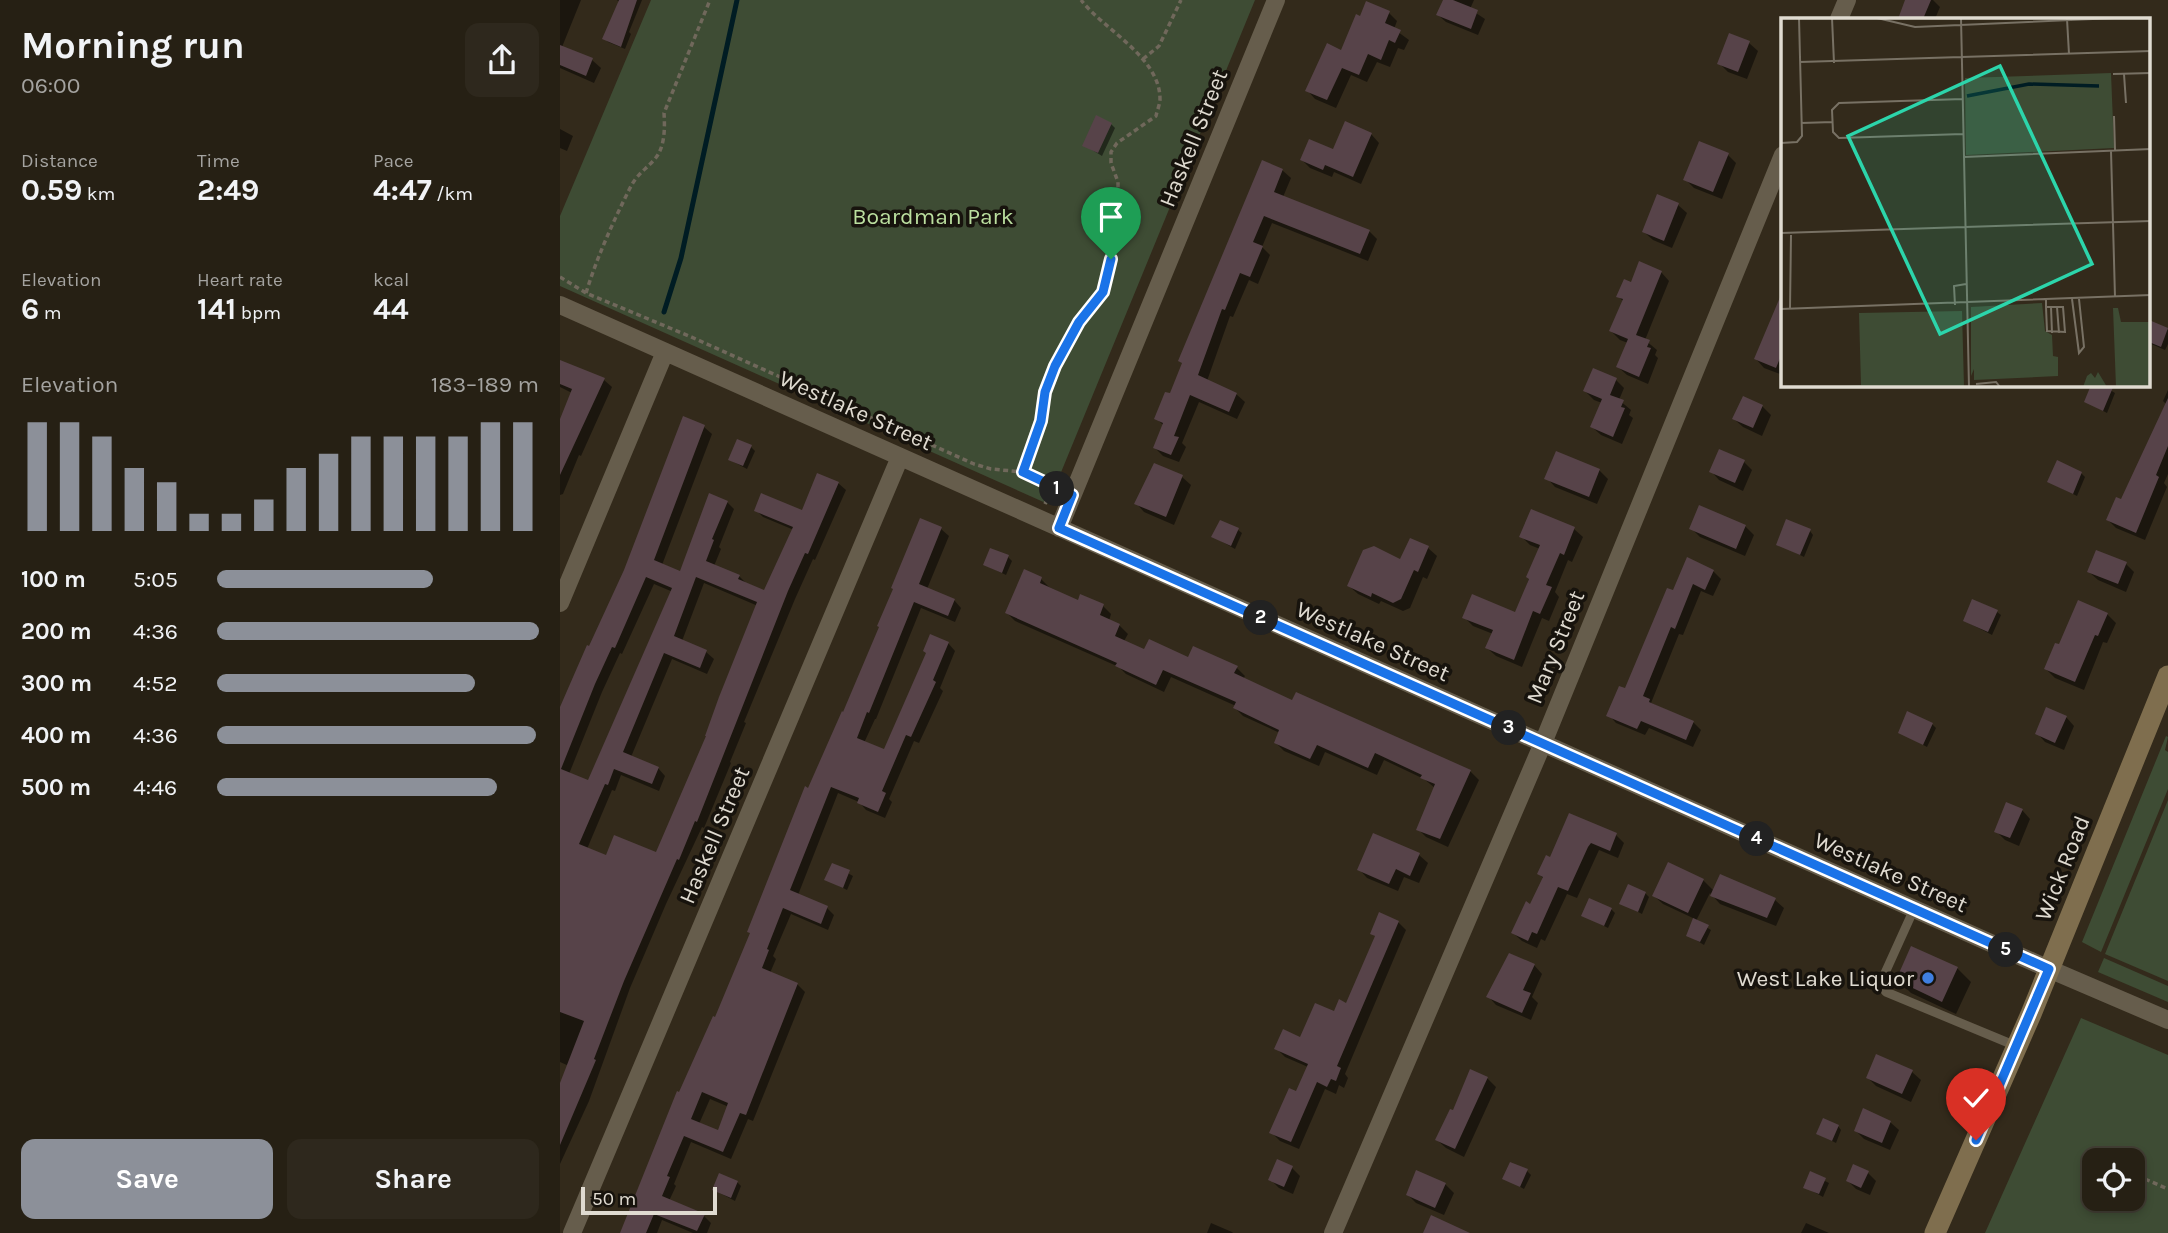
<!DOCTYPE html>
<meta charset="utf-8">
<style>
body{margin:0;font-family:Karla,sans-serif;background:#2e281d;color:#f1f3f6;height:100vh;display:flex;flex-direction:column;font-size:26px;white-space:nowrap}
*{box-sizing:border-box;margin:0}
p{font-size:23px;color:#a4a3a0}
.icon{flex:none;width:38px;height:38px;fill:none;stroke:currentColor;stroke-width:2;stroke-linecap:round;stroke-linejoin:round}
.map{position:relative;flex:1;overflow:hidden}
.side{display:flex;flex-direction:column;background:#262014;width:560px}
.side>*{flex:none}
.buttons{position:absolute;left:1522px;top:1148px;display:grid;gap:14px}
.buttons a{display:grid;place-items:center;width:63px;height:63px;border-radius:14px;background:#262014;box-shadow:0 4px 10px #0003,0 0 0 2px #423e34;font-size:35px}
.scale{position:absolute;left:21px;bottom:18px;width:136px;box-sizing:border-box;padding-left:7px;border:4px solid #e0dbd1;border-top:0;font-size:19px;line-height:24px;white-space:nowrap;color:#e0dbd1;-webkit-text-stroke:5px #17130d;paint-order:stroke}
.pin{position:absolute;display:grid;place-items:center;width:60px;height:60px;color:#fff;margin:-72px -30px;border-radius:50% 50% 50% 0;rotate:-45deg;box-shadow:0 0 7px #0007}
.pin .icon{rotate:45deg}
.km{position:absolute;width:35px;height:35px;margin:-18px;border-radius:50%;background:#222;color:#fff;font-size:19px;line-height:35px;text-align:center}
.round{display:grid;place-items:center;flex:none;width:74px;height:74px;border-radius:14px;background:#2e281d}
.headline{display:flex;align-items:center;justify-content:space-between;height:119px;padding:0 21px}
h1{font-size:38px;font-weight:700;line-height:52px}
.stats{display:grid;grid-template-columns:repeat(3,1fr);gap:10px;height:119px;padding:7px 21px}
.stats div{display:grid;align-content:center}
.stats b{font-size:30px;font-weight:700}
.stats small{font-size:19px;font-weight:400}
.stats p{font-size:19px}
.chart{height:196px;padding:14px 21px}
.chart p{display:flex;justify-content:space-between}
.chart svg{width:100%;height:126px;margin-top:7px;stroke:#8c9099;stroke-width:6}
.primary-button{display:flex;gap:14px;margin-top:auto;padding:14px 21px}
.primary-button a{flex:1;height:80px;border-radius:14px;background:#8c9099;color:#fff;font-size:28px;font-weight:700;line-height:80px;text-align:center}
.primary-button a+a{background:#2e281d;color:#f1f3f6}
ul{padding:0 21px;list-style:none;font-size:23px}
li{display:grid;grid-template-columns:112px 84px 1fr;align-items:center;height:52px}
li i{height:18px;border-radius:9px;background:#8c9099}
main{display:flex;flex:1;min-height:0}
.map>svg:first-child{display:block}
</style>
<main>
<section class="side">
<div class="headline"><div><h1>Morning run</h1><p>06:00</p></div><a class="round"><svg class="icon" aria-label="share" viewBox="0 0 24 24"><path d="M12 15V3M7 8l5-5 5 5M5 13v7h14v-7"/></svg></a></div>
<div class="stats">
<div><p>Distance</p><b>0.59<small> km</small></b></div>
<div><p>Time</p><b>2:49</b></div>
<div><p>Pace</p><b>4:47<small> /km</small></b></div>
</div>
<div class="stats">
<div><p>Elevation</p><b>6<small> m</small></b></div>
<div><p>Heart rate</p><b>141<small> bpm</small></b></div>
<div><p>kcal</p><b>44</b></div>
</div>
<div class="chart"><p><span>Elevation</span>183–189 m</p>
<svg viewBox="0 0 160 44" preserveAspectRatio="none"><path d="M5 44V6M15 44V6M25 44V11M35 44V22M45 44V27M55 44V38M65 44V38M75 44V33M85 44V22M95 44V17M105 44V11M115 44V11M125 44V11M135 44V11M145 44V6M155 44V6"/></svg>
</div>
<ul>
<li><b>100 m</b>5:05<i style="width:67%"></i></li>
<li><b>200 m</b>4:36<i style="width:100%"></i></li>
<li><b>300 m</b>4:52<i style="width:80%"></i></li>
<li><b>400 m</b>4:36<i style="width:99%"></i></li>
<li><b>500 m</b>4:46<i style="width:87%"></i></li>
</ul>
<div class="primary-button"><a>Save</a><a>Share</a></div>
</section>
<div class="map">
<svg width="1608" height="1233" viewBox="0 0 1608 1233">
<rect width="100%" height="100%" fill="#332a1b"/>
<path fill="#3e4c34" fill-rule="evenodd" d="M91,0h604l-207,504 -488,-218v-70z
M1606,736l2,1 -3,13 3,2v37l-67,163 -19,-10z
M1608,800v181l-63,-27z
M1544,958l64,28v16l-70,-30z
M1521,1018l87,37v178h-183zM1535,1160h38v39h-38z"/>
<path fill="#0007" fill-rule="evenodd" d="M0,0h21l-19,47 30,13 9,8 -7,15 -34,-15z
M82,0l-13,32 2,2 -6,15 -17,-7 -4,-4 16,-35 -3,-3z
M884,0h30l-4,9 15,10 -7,16 -32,-13 -8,-7z
M1347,0h26l7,7 -5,12h-36z
M829,13l8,8 -3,8 15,11 -5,10 -6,-2 -8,19 -13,-5 -10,20 -16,-7 -15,33 -21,-9 -8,-9 35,-38 19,-34z
M1189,43l9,8 -11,28 -19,-7 -9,-9z
M551,124l4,4 -13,28 -18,-11z
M0,129l13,7 -6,15 -7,-3z
M811,134l8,9 -18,41 -27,-12 -2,5 -22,-9 -8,-8 32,-9z
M1168,155l8,8 -14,36 -28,-11 -9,-9z
M722,170l9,8 -8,19 86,34 8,8 -9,22 -96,-38 -10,24 8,8 -12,29 -9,-4 -16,37 -3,-1 -23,65 29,13 9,8 -8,17 -38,-17 -17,41 4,4 -7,15 -16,-6 -8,-8 9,-22 -8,-8 15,-22z
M1098,196l20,9 9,8 -15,35 -19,-8 -9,-8z
M1101,272l8,9 -24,59 12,10 -2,5 3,3 -10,26 -21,-9 -9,-8 10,-24 -8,-3 -9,-9 13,-29 -6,-6 14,-12z
M1223,299v76l-19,-7 -8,-9z
M1591,323l17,7v14l-3,6 -16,-7z
M0,362l44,18 8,7 -31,69 -2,-1 -16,39 -3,1v-72l12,-30 -12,-6z
M1056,380l8,8 -5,12 12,10 -2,5 4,3 -11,26 -21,-9 -9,-8 10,-24 -8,-3 -9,-9z
M1533,385h9l13,8 -8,20 -21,-11z
M1608,390v84l-4,9 3,4 -22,53 -29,-12 -8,-8 14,-19 45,-96 -4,-4z
M1202,406l9,9 -9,21 -19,-9 -9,-8z
M144,427l8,7 -50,131 19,8 46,-71 7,7 -15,38 2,2 -7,17 25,10 7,7 18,9 30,-62 -31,-13 -7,-7 46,2 36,-29 8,7 -31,70 -2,-1 -18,40 -51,123 2,1 -16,39 1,1 -27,65 -2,-1 -36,77 -36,84 -41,113 -29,63v-77l9,-21 -9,-4v-349l30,-64zM144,583l54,23 -50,131 -51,117 -51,4 -19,-9 25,-59 3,1 6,-16 38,16 6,-15 -7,-8 -27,-11 41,-98 35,15 7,-15 -8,-7 -24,-11zM94,584l19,8 -84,190 -20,-8 33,-82 18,-39 2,1z
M191,447l4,4 -8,18 -17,-9z
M1184,462l8,8 -9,21 -24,-11 -8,-9z
M595,465l27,12 9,8 -17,40 -30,-13 -8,-9z
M1039,470l9,9 -11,25 -42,-17 -8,-9z
M1521,473l4,4 -8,19 -28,-14z
M361,520l20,9 8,7 -22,53 27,11 7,8 -6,14 -34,-14 -45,111h-1l-11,24 21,9 63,-109 7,8 -15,37 3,3 -24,52 -5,-2 -25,58 3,3 -7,16 -19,-8 -7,-8 -21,-9 -40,102 29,13 7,7 -6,15 -37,-16 -18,42 3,3 -6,14 27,11 8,8 -52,129 -5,-2 -17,40 -40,-17 -17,42 2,2 -7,15 35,15 7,7 -4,10h-14l-31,-13 -5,13h-33l56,-139 36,-75 93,-229 72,-163zM150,1099l19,8 -10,25 -20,-8z
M1185,526l9,9 -9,21 -45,-19 -9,-9z
M1014,529l9,8 -11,25 -4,-2 -13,32 4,5 -10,24 -7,-3 -20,49 -26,-11 -9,-8 6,-14 -20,-8 -9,-9 52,-3 24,-65 -10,-4 -9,-9z
M678,530l4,3 -7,16 -21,-12z
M1250,531l3,4 -9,22 -26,-13z
M850,540l18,8 9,8 -10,23 -4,-2 -13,31 -7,3 -22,-10 -2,3 -21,-10 -9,-8 52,-24z
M448,557l4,4 -6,14 -21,-10z
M1566,564l8,8 -8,20 -28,-12 -9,-8z
M1153,571l8,8 -8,17 -12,-5 -18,44 -4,-1 -28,69 42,19 8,8 -8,17 -44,-19 -4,7 -29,-12 -7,-8 17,-24 48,-99z
M481,579l8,8 30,15 24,4 8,8 -2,7 10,4 9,9 -4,7 21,11 91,15 9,9 -2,3 50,23 177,69 9,9 -31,67 -22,-10 -8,-8 17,-41 -11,-9 -40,-19 -7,15 -52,-23 -6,14 -35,-15 -8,-8 4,-10 -37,-17 -8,-8 1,-2 -65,-29 -7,15 -38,-18 -7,-7 -104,-46 -8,-8z
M1437,612l4,3 -9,20 -27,-14z
M1547,614l9,9 -9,20 -4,-1 -19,48 -29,-12 -9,-9 14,-22z
M1506,717l8,9 -10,24 -19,-8 -8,-9z
M1372,724l4,4 -9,19 -27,-14z
M1462,810l8,9 -11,27 -14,-6 -9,-9z
M1009,815l47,20 8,8 -6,15 -19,-8 -22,48 -10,-4 -22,47 -4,-2 -4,9 -15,-7 -9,-8 18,-27 13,-27 -5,-5 12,-15z
M859,855l9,8 -9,20 -15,-6 -6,14 -31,-13 -8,-9z
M273,865l20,11 -6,14 -20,-10z
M1161,876l54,24 9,8 -8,18 -56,-22 -10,-11 -14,28 15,9 -7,15 -16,-10 7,-16 -32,-15 -9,-8 49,-16 11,11z
M1085,893l4,4 -7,17 -21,-11z
M1051,909l4,4 -7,15 -24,-12z
M838,922l8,8 -61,144 3,4 -4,10 -5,-3 -3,9 -11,-5 -26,60 -19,-8 -9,-9 26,-38 11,-27 -23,-10 -8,-8 24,-10 46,-34 29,-68 -4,-3z
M1352,948l45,20 14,14 -15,32 -45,-21 -13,-13z
M974,965l8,9 -10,23 6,6 -7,17 -35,-15 -8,-9z
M1317,1056l35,16 9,8 -10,22 -35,-16 -8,-8z
M927,1078l9,9 -32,70 -18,-9 -9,-8 17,-27z
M1330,1122l9,8 -9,20 -26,-11 -8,-8z
M1278,1126l3,4 -5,13 -18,-9z
M732,1168l8,8 -7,18 -14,-6 -9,-9z
M967,1171l4,4 -7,14 -20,-11z
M1308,1173l8,8 -6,14 -14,-6 -8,-8z
M1251,1174l18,9 -6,14 -18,-10z
M177,1182l4,4 -6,15 -21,-11z
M885,1184l9,9 -10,22 -28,-12 -8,-8z
M651,1223l21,9 1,1h-26z
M1246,1223l23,10h-28z"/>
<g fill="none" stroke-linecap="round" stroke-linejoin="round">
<path stroke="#001c23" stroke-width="5" d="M104,312l17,-54 56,-258"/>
</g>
<path fill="#574349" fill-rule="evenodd" d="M59,0h18l-16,47 -19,-8z
M883,0h10l25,10 -7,19 -35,-14z
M1345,0h26l-8,19h-25z
M806,1l24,10 -5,12 16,7 -6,13 -6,-3 -8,20 -13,-6 -9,21 -17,-7 -15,32 -22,-9 22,-48 14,7 15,-36 4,2z
M1169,33l21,8 -12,31 -21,-8z
M0,45l33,13 -7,18 -26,-11z
M536,115l16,8 -14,30 -16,-7z
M785,121l27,12 -19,44 -28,-12 -2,5 -23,-10 9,-21 24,10z
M1139,141l30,12 -16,39 -30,-12z
M702,160l21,9 -9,23 96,38 -10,24 -96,-38 -11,26 10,4 -13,31 -10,-4 -15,37 -3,-1 -24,66 39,18 -8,19 -39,-17 -16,41 5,1 -8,18 -18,-7 10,-25 -9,-4 11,-27 5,1 12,-30 -4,-2z
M1097,194l22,9 -15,38 -22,-9z
M1079,261l23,10 -26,64 14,5 -3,7 4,1 -12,29 -23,-10 12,-28 -19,-8 14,-32 -7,-2 8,-18 7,3z
M1223,290v61l-7,17 -22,-9z
M1589,320l19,8 -7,19 -12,-5z
M0,360l45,18 -45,97v-56l12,-30 -12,-5z
M1033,368l24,10 -7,17 14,5 -3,7 4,1 -12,29 -23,-10 12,-28 -19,-8z
M1531,385h23l-11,26 -19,-9z
M1183,396l20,9 -10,23 -21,-9z
M1608,398v48l-12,29 3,2 -23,56 -30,-13 10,-23 5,2z
M123,416l22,9 -51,135 26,11 29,-78 19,8 -16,38 2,1 -8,21 34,14 -2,4 26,11 29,-63 -39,-16 7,-18 41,17 15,-37 22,9 -31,72 -3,-1 -17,38 -91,231 -2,-1 -16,39 -2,-1 -53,122 -30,78 2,1 -36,85v-62l24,-62 -24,-9v-305l27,-62 2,1 35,-76zM86,577l26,11 -84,192 -27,-11 34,-85 17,-37 3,1zM136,577l61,25 -38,95 -14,39h1l-50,116 -42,-17 -8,20 -27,-11 26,-60 3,1 6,-16 38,15 7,-17 -36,-15 41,-99 36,15 7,-18 -33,-14z
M177,439l15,6 -9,21 -15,-6z
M1159,449l26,11 -10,23 -26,-11z
M996,451l44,18 -11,28 -45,-18z
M1497,460l25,12 -9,22 -26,-12z
M594,463l29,12 -17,42 -32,-13z
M1139,505l47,20 -10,24 -47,-20z
M971,509l44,18 -11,28 -4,-2 -14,32 6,2 -12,27 -7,-3 -19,49 -29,-12 8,-18 -31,-12 10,-24 43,18 14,-33 -3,-2 14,-32 -21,-8z
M360,518l22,9 -23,57 36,15 -7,17 -34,-14 -45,111 -2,-1 -10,26 27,11 42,-96 -3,-2 7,-17 19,8 -16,38 3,2 -25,55 -5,-2 -24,56 4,2 -8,19 -21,-9 2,-5 -28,-11 -41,103 38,16 -7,18 -38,-16 -16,41 2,1 -7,18 36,15 -52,132 -6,-2 -17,39 -39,-16 -17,40 3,1 -8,19 43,18 -8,17 -43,-17 -8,19h-26l57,-142 2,1 34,-76 2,1 35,-84 -3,-1 58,-146 3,2 34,-77 1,1 36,-85 -2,-1 16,-37 -2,-1zM142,1092l26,11 -10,27 -27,-11z
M1226,519l25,10 -11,26 -24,-10z
M660,520l19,8 -8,18 -20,-9z
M850,538l19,8 -11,26 -4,-2 -13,29 -8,4 -21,-10 -1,4 -24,-11 16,-36 11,-4 26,13z
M430,548l19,7 -7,18 -19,-8z
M1536,550l31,12 -9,22 -31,-12z
M1127,557l27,13 -9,20 -12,-6 -18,45 -4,-2 -28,69 7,3 -1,3 45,19 -8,19 -45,-19 -4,8 -31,-13 13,-30 6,2 42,-100 6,2z
M464,569l18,8 -2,6 38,17 2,-6 24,10 -4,11 20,9 -5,12 29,13 5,-10 39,18 5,-11 45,20 -4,7 58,27 4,-8 175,78 -31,69 -24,-9 19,-46 -15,-6 2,-3 -47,-22 -7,15 -51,-23 -7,14 -36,-16 5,-13 -46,-22 3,-6 -73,-32 -7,15 -41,-19 2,-3 -112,-50z
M1412,599l26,11 -10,22 -25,-11z
M1518,600l30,13 -10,23 -3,-1 -20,47 -31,-13 11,-26 4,1z
M1486,707l21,9 -12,27 -20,-9z
M1347,711l26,12 -10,22 -25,-12z
M1446,802l17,7 -13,29 -16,-6z
M1009,813l48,20 -7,18 -19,-8 -3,4 -20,44 -10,-4 -21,47 -5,-2 -4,9 -17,-8 15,-32 4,3 13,-27 -6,-3 9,-19 4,2z
M813,833l47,20 -10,23 -14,-7 -7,15 -32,-14z
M1108,862l36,17 -16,34 -36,-17z
M272,863l18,7 -7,18 -19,-8z
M1160,874l56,24 -9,20 -57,-22z
M1068,884l18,8 -8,20 -19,-8z
M1029,898l23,10 -8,18 -23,-10z
M819,912l20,9 -62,145 4,2 -5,13 -5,-2 -4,8 -10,-5 -26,60 -22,-9 20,-45 7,3 12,-27 -34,-15 9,-20 17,8 15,-34 19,8 5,-12 7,4 29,-67 -5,-2z
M1133,918l16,7 -9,17 -14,-6z
M1351,946l47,21 -16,35 -46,-22z
M949,953l26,11 -12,26 8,3 -9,20 -36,-16z
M1316,1054l37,16 -11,24 -36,-16z
M910,1069l18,8 -33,72 -20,-9 15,-31 3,1z
M1303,1108l28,13 -9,22 -28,-12z
M1263,1118l16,7 -7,16 -16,-7z
M717,1159l16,7 -9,21 -16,-7z
M950,1162l18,7 -8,18 -18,-8z
M1293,1164l16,7 -8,17 -15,-7z
M856,1170l30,13 -11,25 -29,-13z
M1250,1171l16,7 -7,16 -16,-6z
M159,1173l19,8 -7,17 -19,-8z
M871,1215l39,18h-47z"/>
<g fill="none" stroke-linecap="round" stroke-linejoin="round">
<path stroke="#70685b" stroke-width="3.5" stroke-dasharray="5 3.5" stroke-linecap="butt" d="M583,59l16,-13 22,-46
M0,277l26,16 103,43 285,128 17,5 32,3 35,17
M26,293c11,-36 27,-71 44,-105 7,-14 15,-18 24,-28 11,-12 11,-31 10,-47l46,-113
M463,472l18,-51 5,-29 9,-26 24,-44 24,-30 15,-65v-45l-7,-19v-11l6,-9 39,-27c1,-5 4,-12 4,-17 0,-42 -56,-69 -79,-99
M485,504l7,-17
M1585,1179l23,10"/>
<path stroke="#665d4c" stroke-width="9" d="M1354,909l-34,75 6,8 130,54"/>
<path stroke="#665d4c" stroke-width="18" d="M1279,19l8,-19
M0,305l1489,664 119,51
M499,528l217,-528
M0,603l105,-251
M12,1233l328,-776
M773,1233l210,-490 240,-588"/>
<path stroke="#7f6e4e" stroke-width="21" d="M1375,1233l96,-219 137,-338"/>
</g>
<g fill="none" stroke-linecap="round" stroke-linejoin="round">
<g stroke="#fff" stroke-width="14">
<path id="route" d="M551,259l-8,33 -24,30 -24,44 -10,26 -4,29 -18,51 49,23 -13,33 990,441 -73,171"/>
</g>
<use href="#route" stroke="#1a73e8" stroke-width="9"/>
</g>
<circle fill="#3f7fe0" stroke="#17130d" stroke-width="2.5" cx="1368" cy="978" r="7"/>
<g text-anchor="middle" stroke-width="7" stroke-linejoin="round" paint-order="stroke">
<g font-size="23" fill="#e0dbd1" stroke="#17130d">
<text transform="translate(633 138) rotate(-68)" y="8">Haskell Street</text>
<text transform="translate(296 410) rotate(24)" y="8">Westlake Street</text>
<text transform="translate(813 641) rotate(24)" y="8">Westlake Street</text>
<text transform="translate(995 647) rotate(-68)" y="8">Mary Street</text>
<text transform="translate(154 835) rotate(-67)" y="8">Haskell Street</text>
<text transform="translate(1502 868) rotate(-68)" y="8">Wick Road</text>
<text transform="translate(1331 872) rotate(24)" y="8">Westlake Street</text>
</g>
<g font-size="23" fill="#bbdf9f" stroke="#17130d">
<text x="373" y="224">Boardman Park</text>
</g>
<g font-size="23" fill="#e0dbd1" stroke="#17130d" text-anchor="end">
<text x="1354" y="986">West Lake Liquor</text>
</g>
</g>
<g transform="translate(1221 18)">
<rect width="369" height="369" fill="#332a1b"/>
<path d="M330,55l3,75 -148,7 -1,-77zM261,285l3,28 7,4 1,21 5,1v19l-84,4v-11l-3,7v-69zM332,290h5l3,14h29v65h-34zM181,293l2,76h-137l34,-2 -2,-72zM317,354l9,15h-24l4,-11 4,-3 4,5z" fill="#3e4c34"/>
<path fill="none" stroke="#001c23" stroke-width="3.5" d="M186,78l62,-12 70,2"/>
<path fill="none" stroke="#787164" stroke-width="2" d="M51,0l2,45M96,0l38,9 200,-9M180,0l8,369M286,1l2,35M19,44l351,-11M332,56l38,-1M343,56l2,29M182,81l-124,4 -7,7 1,22 6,6 124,-4M333,98l1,34M20,105l32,-1M0,125l16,-1 5,-6 -3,-118M330,133l4,146M183,139l187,-8M0,215l370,-12M291,281l7,54 5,-6 -5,-48M265,282v7l1,24 18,1 -2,-25h-17M174,287l-1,-19 12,-2M270,289l1,26M276,289l2,26M9,290l1,-73M0,291l370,-14M195,366l20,-2 4,5"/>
<path fill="#2cd5ab" fill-opacity="0.15" stroke="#2cd5ab" stroke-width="3.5" d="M219,48l92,198 -152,70 -92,-198z"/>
<rect width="369" height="369" fill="none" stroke="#e0dbd1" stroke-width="3.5"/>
</g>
</svg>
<div class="buttons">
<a><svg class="icon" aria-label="locate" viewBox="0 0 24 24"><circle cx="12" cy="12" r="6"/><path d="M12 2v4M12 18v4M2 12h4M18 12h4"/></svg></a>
</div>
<div class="scale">50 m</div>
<div class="pin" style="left:551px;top:259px;background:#1e9e55"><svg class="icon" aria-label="arrive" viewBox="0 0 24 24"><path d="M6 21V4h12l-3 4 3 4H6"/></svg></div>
<div class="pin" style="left:1416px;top:1140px;background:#d93025"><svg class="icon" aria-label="check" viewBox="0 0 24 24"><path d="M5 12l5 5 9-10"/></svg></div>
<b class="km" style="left:497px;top:489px">1</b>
<b class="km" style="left:701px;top:618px">2</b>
<b class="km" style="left:949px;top:728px">3</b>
<b class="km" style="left:1197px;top:839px">4</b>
<b class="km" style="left:1446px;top:950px">5</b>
</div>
</main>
